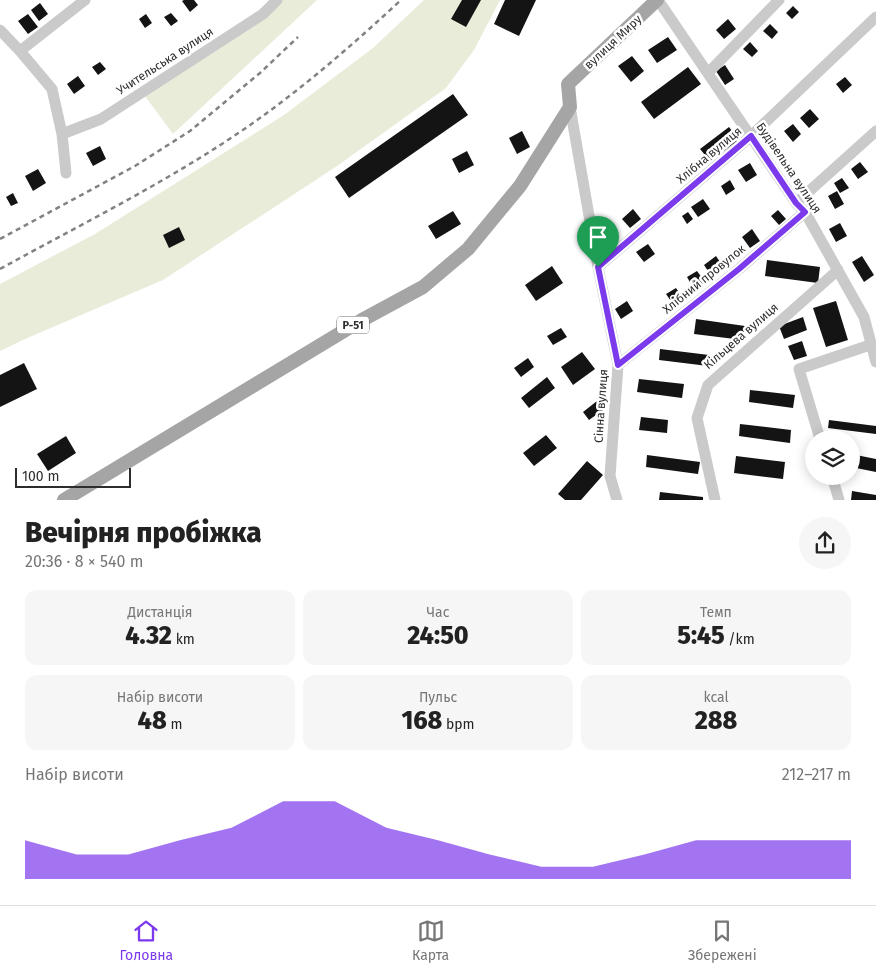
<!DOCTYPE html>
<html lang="uk">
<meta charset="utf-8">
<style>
body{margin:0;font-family:"Fira Sans",sans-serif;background:#f6f6f6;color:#222;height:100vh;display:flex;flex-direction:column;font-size:19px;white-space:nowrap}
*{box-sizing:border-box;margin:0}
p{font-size:16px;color:#767676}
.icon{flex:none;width:28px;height:28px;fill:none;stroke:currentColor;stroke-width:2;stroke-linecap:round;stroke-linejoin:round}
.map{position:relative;height:500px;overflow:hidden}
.side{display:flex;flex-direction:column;background:#fff;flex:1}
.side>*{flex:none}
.controls{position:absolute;left:805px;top:430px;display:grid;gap:10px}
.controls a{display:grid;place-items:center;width:55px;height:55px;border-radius:50%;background:#fff;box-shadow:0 2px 12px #0003;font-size:25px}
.scale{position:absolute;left:15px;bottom:12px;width:116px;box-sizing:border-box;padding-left:5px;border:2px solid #2d2d2d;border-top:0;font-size:14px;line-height:18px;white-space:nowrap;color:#2d2d2d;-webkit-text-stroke:4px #fff;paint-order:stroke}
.pin{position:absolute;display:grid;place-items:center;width:42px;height:42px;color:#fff;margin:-51px -21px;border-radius:50% 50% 50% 0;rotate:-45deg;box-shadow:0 0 5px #0007}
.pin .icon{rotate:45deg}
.round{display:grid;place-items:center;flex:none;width:52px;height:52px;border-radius:26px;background:#f6f6f6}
.overview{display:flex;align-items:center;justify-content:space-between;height:85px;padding:0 25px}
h1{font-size:28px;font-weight:800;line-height:38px}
.figures{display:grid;grid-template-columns:repeat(3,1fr);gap:8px;height:85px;padding:5px 25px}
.figures div{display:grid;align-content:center;border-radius:12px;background:#f6f6f6;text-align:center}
.figures b{font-size:25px;font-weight:800}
.figures small{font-size:14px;font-weight:400}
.figures p{font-size:14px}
.chart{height:140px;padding:10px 25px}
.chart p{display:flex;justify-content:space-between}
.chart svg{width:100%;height:90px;margin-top:5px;fill:#7c3aed;opacity:.7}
.dock{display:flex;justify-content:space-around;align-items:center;height:70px;border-top:1px solid #e0e0e0;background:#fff;font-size:14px;color:#767676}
.dock a{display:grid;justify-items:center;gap:2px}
.dock .current{color:#7c3aed}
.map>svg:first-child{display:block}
</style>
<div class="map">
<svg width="876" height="500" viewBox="0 0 876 500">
<rect width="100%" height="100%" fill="#fff"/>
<path fill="#e8ecd9" d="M277,0h40l-144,134 -31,-42z
M424,0h76l-26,50 -28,38 -109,78 -174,114 -138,59 -25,12v-67l95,-50 189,-119 89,-67z"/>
<path fill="#141414" d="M184,0h10l4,5 -8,7 -8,-11z
M462,0h19l-15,27 -15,-8z
M505,0h31l-17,36 -25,-12z
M40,3l8,11 -9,7 -8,-11z
M793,6l6,6 -7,7 -6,-6z
M171,13l7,8 -7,5 -7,-9z
M28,14l10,13 -10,7 -10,-13z
M146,14l6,9 -7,5 -6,-9z
M728,19l8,10 -12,10 -8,-9z
M770,24l8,8 -6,7 -9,-8z
M668,37l9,13 -20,13 -9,-13z
M750,42l8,9 -6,6 -9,-8z
M632,56l12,15 -13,11 -13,-16z
M100,62l6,7 -8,6 -6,-8z
M725,65l9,14 -9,6 -9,-14z
M688,67l13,17 -47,35 -13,-17z
M78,76l7,10 -11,8 -7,-10z
M845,77l7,8 -9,8 -7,-9z
M453,94l15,21 -119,83 -14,-21z
M810,109l9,10 -10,9 -9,-10z
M793,124l8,10 -8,8 -9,-11z
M729,127l10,13 -29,21 -10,-12z
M522,131l8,16 -13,7 -8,-16z
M100,146l6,13 -13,7 -7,-13z
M467,151l7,14 -15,8 -7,-14z
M860,162l8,10 -10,7 -7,-10z
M750,163l7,12 -11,7 -8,-12z
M38,169l8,14 -13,8 -8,-15z
M842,178l7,10 -9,5 -6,-10z
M730,180l5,9 -9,6 -5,-9z
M837,191l7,13 -9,5 -7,-13z
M13,193l5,10 -7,3 -5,-9z
M703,199l7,10 -12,8 -7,-10z
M633,209l8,10 -11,9 -8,-9z
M778,210l8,9 -7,6 -8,-9z
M453,211l8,13 -25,15 -8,-13z
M688,212l5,7 -6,5 -5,-8z
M840,223l7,13 -11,6 -7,-13z
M179,227l6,13 -16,8 -6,-13z
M752,229l8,12 -10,7 -8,-11z
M648,244l7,10 -11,8 -8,-10z
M716,256l8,12 -12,9 -8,-12z
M862,256l12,19 -10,7 -12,-20z
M767,260l53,7 -2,16 -53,-7z
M552,266l11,17 -27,18 -11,-16z
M697,271l8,11 -11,7 -7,-12z
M676,288l6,9 -9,7 -7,-10z
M627,301l6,10 -12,8 -6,-10z
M836,301l12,39 -22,7 -13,-39z
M803,317l4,13 -23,9 -5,-13z
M696,319l49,7 -2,14 -49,-6z
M561,328l6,9 -14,8 -6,-9z
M802,341l5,15 -13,4 -6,-14z
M660,349l49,6 -1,11 -49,-6z
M582,352l13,17 -22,16 -12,-18z
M528,358l6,9 -13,10 -7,-9z
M24,363l13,26 -37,18v-32z
M547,377l8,11 -26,20 -8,-10z
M639,379l45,5 -2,14 -45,-6z
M750,390l45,5 -2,13 -44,-6z
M597,401l6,9 -14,10 -6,-8z
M641,417l27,3 -1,13 -28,-3z
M829,420l47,6v8l-48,-6z
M740,424l51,6 -1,13 -51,-7z
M546,435l11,13 -23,18 -11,-13z
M66,436l10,17 -28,18 -11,-17z
M851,454l25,5v13l-25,-5z
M647,455l53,7 -2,12 -52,-7z
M736,456l49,6 -2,17 -49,-6z
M587,461l16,14 -22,25h-16l-7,-6z
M852,491l24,4v5h-25z
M660,492l43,5v3h-44z"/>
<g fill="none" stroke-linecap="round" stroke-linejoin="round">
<path stroke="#cacaca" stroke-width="11" d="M658,0l138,203 9,9 59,105 12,45
M0,30l20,21 32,38 10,45 4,39
M20,51l65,-51
M708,73l71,-73
M570,107l28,160 20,98 -8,111 7,24
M62,134l39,-15 162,-105 14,-14
M796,203l80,-72
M598,267l153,-131 125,-119
M618,365l121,-96 66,-57
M820,439l-21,-70 71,-24
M832,476l7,24
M715,500l-18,-82 11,-33 130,-115"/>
<path stroke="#a5a5a5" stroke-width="14" d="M64,500l298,-180 61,-33 45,-38 52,-63 50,-79 -2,-23 89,-84"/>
<path stroke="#828282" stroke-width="2.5" stroke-dasharray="5 4" stroke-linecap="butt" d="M0,239l135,-73 55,-35 70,-58 38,-36
M0,269c78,-43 159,-83 234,-133 60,-40 114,-87 167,-136"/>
</g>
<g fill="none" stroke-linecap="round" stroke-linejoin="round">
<g stroke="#fff" stroke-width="10">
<path id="route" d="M751,136l45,67 9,9 -66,57 -121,96 -20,-98z"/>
</g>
<use href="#route" stroke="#7c3aed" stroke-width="6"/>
</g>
<g text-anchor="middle" stroke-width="5" stroke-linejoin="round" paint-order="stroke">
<rect fill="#fff" stroke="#6c6c6c" stroke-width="1" x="337" y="316.5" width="32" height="17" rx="4"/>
<g font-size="11" font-weight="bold" fill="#2d2d2d">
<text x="353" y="329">Р-51</text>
</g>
<g font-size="12" fill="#2d2d2d" stroke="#fff">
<text transform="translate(613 42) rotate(-43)" y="4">вулиця Миру</text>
<text transform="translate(165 61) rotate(-33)" y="4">Учительська вулиця</text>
<text transform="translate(709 155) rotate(-40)" y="4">Хлібна вулиця</text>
<text transform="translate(789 168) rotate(56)" y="4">Будівельна вулиця</text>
<text transform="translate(704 279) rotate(-39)" y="4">Хлібний провулок</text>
<text transform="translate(741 336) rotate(-41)" y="4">Кільцева вулиця</text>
<text transform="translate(601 406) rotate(-86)" y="4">Сінна вулиця</text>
</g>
</g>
</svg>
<div class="controls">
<a><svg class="icon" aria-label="layers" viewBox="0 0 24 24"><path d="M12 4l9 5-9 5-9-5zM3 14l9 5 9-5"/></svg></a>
</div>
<div class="scale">100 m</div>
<div class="pin" style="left:598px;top:267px;background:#1e9e55"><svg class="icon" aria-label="arrive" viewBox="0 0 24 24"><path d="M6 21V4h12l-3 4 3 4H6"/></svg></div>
</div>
<section class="side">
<div class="overview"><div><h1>Вечірня пробіжка</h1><p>20:36 · 8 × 540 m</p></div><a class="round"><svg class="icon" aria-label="share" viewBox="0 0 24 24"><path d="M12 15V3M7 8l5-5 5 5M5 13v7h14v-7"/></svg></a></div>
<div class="figures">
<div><p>Дистанція</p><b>4.32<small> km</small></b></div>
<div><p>Час</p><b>24:50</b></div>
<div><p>Темп</p><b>5:45<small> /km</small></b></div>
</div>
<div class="figures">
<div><p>Набір висоти</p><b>48<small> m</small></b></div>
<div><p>Пульс</p><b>168<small> bpm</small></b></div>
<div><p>kcal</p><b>288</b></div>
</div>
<div class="chart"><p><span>Набір висоти</span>212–217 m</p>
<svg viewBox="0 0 160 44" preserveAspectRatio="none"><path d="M0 44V25L10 32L20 32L30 25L40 19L50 6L60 6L70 19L80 25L90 32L100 38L110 38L120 32L130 25L140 25L150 25L160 25V44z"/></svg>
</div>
</section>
<nav class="dock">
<a class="current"><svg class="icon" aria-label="home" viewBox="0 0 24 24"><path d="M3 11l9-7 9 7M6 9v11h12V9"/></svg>Головна</a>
<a><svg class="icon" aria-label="map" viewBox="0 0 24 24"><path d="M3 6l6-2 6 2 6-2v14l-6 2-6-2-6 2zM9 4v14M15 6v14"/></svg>Карта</a>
<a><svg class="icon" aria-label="saved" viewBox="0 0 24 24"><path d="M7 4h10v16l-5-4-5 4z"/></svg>Збережені</a>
</nav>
